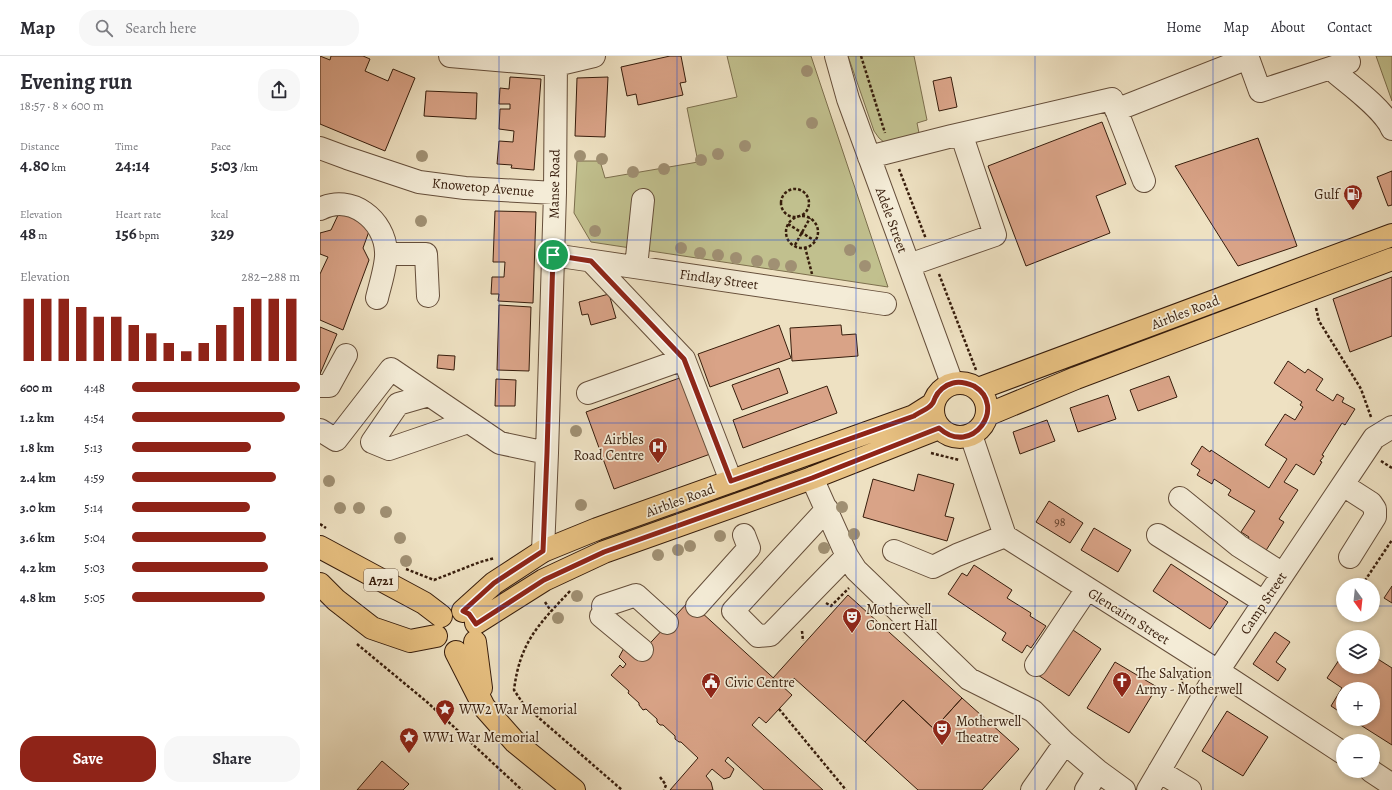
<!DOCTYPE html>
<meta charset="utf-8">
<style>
body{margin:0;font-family:Alegreya,serif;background:#f7f7f7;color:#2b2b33;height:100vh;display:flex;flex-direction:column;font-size:15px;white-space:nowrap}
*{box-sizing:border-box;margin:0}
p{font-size:13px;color:#7c7c81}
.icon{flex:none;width:22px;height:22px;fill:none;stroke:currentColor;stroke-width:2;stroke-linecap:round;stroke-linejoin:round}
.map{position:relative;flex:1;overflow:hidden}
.side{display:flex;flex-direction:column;background:#fff;width:320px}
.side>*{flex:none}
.needle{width:26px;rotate:165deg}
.controls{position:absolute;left:1016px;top:522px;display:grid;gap:8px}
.controls a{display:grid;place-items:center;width:44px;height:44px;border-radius:50%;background:#fff;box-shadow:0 2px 6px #0003;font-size:20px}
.pin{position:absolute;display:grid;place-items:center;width:34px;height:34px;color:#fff;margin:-17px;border:2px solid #fff;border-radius:50%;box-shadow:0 1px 4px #0007}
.round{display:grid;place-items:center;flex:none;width:42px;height:42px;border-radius:16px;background:#f7f7f7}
.head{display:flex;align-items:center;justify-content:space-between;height:68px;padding:0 20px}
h1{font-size:22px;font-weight:600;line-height:30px}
.metrics{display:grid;grid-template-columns:repeat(3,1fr);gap:6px;height:68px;padding:4px 20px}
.metrics div{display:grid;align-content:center}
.metrics b{font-size:17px;font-weight:600}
.metrics small{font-size:11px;font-weight:400}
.metrics p{font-size:11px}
.chart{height:112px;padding:8px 20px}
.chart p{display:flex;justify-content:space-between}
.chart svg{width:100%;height:72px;margin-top:4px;stroke:#8f2418;stroke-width:6}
.action{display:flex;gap:8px;margin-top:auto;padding:8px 20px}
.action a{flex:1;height:46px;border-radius:16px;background:#8f2418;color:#fff;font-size:16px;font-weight:600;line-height:46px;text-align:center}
.action a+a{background:#f7f7f7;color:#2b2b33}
ul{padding:0 20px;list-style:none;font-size:13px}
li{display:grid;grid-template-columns:64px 48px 1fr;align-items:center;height:30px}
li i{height:10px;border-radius:5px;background:#8f2418}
header{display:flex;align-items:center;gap:24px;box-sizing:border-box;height:56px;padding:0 20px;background:#fff;border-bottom:1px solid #e1e1e2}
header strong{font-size:19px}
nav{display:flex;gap:22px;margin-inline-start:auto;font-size:14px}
.search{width:280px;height:36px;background:#f7f7f7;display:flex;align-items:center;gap:10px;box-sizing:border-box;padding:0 14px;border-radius:16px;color:#7c7c81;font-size:15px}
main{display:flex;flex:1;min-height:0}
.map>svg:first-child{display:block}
</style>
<header>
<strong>Map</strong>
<div class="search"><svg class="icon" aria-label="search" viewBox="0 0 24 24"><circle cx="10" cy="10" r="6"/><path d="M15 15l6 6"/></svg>Search here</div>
<nav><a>Home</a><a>Map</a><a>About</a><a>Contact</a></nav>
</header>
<main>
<section class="side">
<div class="head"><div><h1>Evening run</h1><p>18:57 · 8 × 600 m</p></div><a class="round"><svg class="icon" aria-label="share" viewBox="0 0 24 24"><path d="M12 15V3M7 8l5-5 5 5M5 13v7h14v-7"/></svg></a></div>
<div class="metrics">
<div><p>Distance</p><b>4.80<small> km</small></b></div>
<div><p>Time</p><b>24:14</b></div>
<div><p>Pace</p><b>5:03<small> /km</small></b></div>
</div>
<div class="metrics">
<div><p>Elevation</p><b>48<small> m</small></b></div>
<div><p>Heart rate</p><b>156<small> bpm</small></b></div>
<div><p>kcal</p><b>329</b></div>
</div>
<div class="chart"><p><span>Elevation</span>282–288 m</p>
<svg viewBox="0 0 160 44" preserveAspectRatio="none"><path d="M5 44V6M15 44V6M25 44V6M35 44V11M45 44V17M55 44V17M65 44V22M75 44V27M85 44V33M95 44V38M105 44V33M115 44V22M125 44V11M135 44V6M145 44V6M155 44V6"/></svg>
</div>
<ul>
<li><b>600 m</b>4:48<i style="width:100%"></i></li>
<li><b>1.2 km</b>4:54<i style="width:91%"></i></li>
<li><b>1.8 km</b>5:13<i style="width:71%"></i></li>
<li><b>2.4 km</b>4:59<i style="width:86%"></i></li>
<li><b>3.0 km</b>5:14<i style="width:70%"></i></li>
<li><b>3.6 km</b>5:04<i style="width:80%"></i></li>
<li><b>4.2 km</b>5:03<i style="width:81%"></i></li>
<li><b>4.8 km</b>5:05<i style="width:79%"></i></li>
</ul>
<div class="action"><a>Save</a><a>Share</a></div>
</section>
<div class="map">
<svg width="1072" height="734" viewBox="0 0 1072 734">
<rect width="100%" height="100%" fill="#eee1c2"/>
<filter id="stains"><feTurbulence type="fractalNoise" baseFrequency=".005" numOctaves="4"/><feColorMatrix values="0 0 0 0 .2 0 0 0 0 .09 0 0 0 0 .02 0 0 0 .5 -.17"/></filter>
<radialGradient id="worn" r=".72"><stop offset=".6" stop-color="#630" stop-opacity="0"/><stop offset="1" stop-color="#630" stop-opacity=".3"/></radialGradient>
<path fill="#c1c08e" stroke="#7c6e4d" d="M407,0h84l77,231 -297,-45 -17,-29 3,-52h23l5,17 93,-16 -11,-54 50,-11z
M528,0h66l13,64 -10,3 3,15 -35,5 -6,-5 -5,-7z
M1056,0h16v45z"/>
<path fill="#d9a387" stroke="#371d0c" d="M0,0l10,4 1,-4h32l7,3 -5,12 23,10 5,-12 22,9 -30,73 -65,-27z
M350,0h11l5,26 -6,1 3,12 -45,10 -2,-11 -9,2 -6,-29z
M190,21l31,2 -7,91 -23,-2 1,-3 -15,-1 2,-23 14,1 1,-11 -15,-2 1,-20h10v-5h-11l1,-16 9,1z
M288,21l-3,60 -30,-1 2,-58z
M631,21l6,30 -18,4 -6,-30z
M106,35l51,2 -1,26 -52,-3z
M782,66l24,62 -30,12 14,37 -84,33 -38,-100z
M938,82l39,108 -59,20 -63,-100z
M1072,115v34l-4,1 -11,-29z
M175,155l41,1 -3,91 -35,-2 1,-7h-8l1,-17h12l1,-15h-12z
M19,157l33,10 -9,25 6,12 -26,70 -23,-10v-46l8,-17 -8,-3v-21l11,-3z
M1072,221v59l-42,16 -17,-53z
M289,238l7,24 -25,7 -3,-11 -6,1 -3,-13z
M179,249l32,2 -2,64 -32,-1z
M459,269l12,33 -81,29 -12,-33z
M521,269l1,10 14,-1 2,22 -66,5 -2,-33z
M0,271l17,7 -17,40z
M118,299l17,1 -1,14 -17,-2z
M968,305l17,12 3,-4 15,10 -7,11 17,11 4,-7 7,4 -2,4 13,7 -10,16 -3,-2 -20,32 2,1 -4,5 2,1 -8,13 -18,-11 -12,18 14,8 -19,29 5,3 -19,30 -18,-11 2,-4 -8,-5 14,-21 -27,-16 3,-5 -17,-11 -2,5 -15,-9 3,-5 -9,-6 11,-18 8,6 1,-2 58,38 18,-29 -22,-14 20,-31 10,6 8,-13 -3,-2 2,-3 -28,-19z
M459,312l9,25 -46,17 -10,-25z
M365,320l28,77 -99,36 -28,-77z
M849,320l8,21 -39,14 -8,-21z
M176,323l20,1 -1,26h-20z
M507,330l10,27 -94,35 -10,-28z
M788,339l8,24 -38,13 -8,-24z
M727,364l8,21 -35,13 -7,-22z
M598,418l36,10 -9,32 9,2 -7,23 -84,-24 10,-38 41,12z
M729,445l34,22 -13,20 -34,-21z
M774,472l37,22 -13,22 -37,-22z
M851,508l57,38 -18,27 -57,-38z
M654,509l38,25 -5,8 24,15 -1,3 16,10 -15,22 -4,-3 -5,8 -20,-13 4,-7 -58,-39 14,-21 5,3z
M1072,530v17l-8,-5z
M528,539l114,103 -28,31 -31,-29 -38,42 -71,-64 -9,11 -12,-11z
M369,545l103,94 -26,28 -7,-6 -7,8 71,65h-59l-36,-33 -3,4 9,8 -4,8 -6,2 -12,-10 -6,7 5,6 2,8h-43l28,-32 -17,-16h-2l-4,-3v-3l-12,-11h-3l-3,-3v-3l-11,-10 -3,1 -4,-5v-2l-11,-10 1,-2 -18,-16 9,-10 3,3 3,-4 -7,-7 5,-9 17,5z
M750,572l31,21 -32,47 -31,-21z
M955,576l15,10 -14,20 10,7 -8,12 -25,-17z
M1023,598v13h30v-11l19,12v77l-41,-26h22v-30h-30v25l-12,-8 11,-18 -15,-10z
M795,606l42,25 -28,46 -42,-25z
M642,642l57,51 -37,41h-64l-53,-48 38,-42 31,29z
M907,655l41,26 -25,39 -41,-25z
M62,705l27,23 -6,6h-46z"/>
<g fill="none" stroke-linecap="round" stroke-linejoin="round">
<g stroke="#654e3a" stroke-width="24">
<path id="minor" d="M130,0l106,9 38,-9
M516,0l12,43 104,284
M1017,18c16,13 48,37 55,55
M796,54l132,-52 12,33 89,-29
M632,80l160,-37 32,82
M0,92l27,10 72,24 46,6 90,5
M549,101l83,-21 11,3 32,96 -86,30
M0,153c31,-16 65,11 66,43 1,12 -6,33 -9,46
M67,198h39l2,42
M233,199l332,49
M271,205l93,98 47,122
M316,211l7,-67
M0,330h9l17,-31
M268,337l96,-34
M109,339l-31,9 -26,38 17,7 79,-27
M0,374l16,10 55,-71 109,74 47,10
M651,379l34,101 213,135 125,82
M492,422l35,78 9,14 113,109 64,32 32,32 33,28 26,19
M1023,429l28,18 4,6v8l-25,40
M860,442l59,48 44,28
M507,453l-94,102 25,25 12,-1 77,-79
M838,479l106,67
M223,495l4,-98 8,-260 1,-137
M574,495l39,16 24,-12 48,-19
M283,550l33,-11 31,28
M377,550l52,-58 -5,-13
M281,560l41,34
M716,609l51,-76
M839,715l31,19
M1051,715l21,14
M712,734l33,-47
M766,734l12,-19
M828,734l70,-119 156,-233 18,-11"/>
</g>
<g stroke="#371d0c" stroke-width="24">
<path id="major" d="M613 354a27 27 0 1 1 54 0a27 27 0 1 1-54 0Z
M658,333l414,-154
M667,359l89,-37 316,-119
M0,491l104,56 17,13
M0,528l16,16 36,28 38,13 26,-5
M143,555l31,-28 49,-32 54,-22 317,-113 19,-12
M156,567l68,-43 60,-28 208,-74 127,-50
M155,586l6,46
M136,596l28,55 31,35 59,48"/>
</g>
<path stroke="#371d0c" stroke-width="2.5" stroke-dasharray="3 2" stroke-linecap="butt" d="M541,0l24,77
M579,113l27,70
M461 147a14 14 0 1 1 28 0a14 14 0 1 1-28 0Z
M466 176a16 16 0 1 1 32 0a16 16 0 1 1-32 0Z
M468,168l27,17
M475,189l15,-27
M485,191l7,27
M619,218l37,96
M996,252l3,13 42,68 10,28
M611,397l28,7
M1061,405l11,7
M0,468l6,4
M86,513l28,11 46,-18 15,-4
M1042,529l30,-45
M250,535c-32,34 -50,51 -56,99l10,15 98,85
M225,546l6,9
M506,547l5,3 18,-18
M482,575l1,10
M37,588l70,58 95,88
M861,616l2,19
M459,653l67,81
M340,721l6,8 -2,5"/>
<use href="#minor" stroke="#f4ecd7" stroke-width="22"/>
<use href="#major" stroke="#e7c081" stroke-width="22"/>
</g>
<g fill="#a09073">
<circle cx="487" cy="15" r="6"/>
<circle cx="492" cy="67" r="6"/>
<circle cx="425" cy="90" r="6"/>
<circle cx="398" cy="98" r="6"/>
<circle cx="102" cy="100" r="6"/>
<circle cx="260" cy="100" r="6"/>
<circle cx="282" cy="103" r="6"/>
<circle cx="381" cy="104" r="6"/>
<circle cx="344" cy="113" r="6"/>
<circle cx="313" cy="116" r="6"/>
<circle cx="101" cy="165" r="6"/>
<circle cx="275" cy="175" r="6"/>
<circle cx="361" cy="192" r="6"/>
<circle cx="530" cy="194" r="6"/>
<circle cx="380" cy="197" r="6"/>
<circle cx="398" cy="199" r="6"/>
<circle cx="416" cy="202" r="6"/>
<circle cx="437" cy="205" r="6"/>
<circle cx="454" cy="208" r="6"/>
<circle cx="471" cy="210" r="6"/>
<circle cx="545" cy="210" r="6"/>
<circle cx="256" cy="375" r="6"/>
<circle cx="9" cy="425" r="6"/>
<circle cx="261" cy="449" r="6"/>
<circle cx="522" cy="451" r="6"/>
<circle cx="20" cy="452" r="6"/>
<circle cx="39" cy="452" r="6"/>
<circle cx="66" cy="456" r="6"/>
<circle cx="534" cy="478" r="6"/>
<circle cx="400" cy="480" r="6"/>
<circle cx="80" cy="482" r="6"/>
<circle cx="370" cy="490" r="6"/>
<circle cx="504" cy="492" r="6"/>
<circle cx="358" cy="494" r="6"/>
<circle cx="338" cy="499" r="6"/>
<circle cx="86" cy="505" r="6"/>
<circle cx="257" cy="540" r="6"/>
<circle cx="238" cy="562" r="6"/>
</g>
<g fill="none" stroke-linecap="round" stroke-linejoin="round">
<g stroke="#fff" stroke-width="8">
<path id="route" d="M233,199l38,6 93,98 47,122 183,-65c5,-4 15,-7 18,-12 2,-2 2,-4 3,-6 3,-7 10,-13 18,-15 7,-2 14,0 21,3 34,20 -2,72 -35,42l-127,50 -208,74 -60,28 -68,44 -7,-10 -6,-3 31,-28 49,-32 4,-98z"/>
</g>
<use href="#route" stroke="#8f2418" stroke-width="5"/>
</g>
<path fill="none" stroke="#1d4ed8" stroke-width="1" stroke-opacity="0.55" d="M179,0v734M357,0v734M536,0v734M715,0v734M893,0v734M0,184h1072M0,367h1072M0,550h1023M1053,550h19"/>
<defs>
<g id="fuel-pin" transform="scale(1)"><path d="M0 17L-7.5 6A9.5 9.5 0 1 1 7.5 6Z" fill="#8f2418" stroke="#f4ecd7"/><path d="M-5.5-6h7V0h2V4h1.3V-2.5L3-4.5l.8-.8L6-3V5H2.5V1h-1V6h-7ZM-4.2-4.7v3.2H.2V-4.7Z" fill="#fff"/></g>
<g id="hospital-pin" transform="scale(1)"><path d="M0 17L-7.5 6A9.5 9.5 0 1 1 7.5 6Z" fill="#8f2418" stroke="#f4ecd7"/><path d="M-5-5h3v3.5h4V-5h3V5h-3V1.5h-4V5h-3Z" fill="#fff"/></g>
<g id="theatre-pin" transform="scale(1)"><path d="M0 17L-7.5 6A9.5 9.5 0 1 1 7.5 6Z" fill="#8f2418" stroke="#f4ecd7"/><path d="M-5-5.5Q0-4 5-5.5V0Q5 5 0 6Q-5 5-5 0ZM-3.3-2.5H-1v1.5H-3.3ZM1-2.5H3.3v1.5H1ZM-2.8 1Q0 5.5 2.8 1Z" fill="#fff"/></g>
<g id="church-pin" transform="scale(1)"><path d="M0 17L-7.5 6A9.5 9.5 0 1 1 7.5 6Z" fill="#8f2418" stroke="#f4ecd7"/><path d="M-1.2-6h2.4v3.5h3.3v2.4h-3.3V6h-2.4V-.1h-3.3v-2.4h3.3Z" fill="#fff"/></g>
<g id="civic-pin" transform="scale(1)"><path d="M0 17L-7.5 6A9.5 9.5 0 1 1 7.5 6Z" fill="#8f2418" stroke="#f4ecd7"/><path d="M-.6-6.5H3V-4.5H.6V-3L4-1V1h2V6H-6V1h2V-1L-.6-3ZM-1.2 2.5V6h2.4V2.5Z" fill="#fff"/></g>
<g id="sight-pin" transform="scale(1)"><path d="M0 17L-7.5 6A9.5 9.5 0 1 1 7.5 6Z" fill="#8f2418" stroke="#f4ecd7"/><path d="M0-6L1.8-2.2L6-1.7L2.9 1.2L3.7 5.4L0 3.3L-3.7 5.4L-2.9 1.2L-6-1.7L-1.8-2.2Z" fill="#fff"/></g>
</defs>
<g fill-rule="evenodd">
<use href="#fuel-pin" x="1033" y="138"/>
<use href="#hospital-pin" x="338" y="391"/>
<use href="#theatre-pin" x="532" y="561"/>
<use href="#church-pin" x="802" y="625"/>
<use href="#civic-pin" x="391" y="626"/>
<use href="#sight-pin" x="125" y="653"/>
<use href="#theatre-pin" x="622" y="673"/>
<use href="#sight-pin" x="89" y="681"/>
</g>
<g text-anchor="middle" stroke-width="3.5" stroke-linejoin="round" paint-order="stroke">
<g font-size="12" fill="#603e2b">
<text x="740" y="470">98</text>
</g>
<rect fill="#f4ecd7" stroke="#705b49" stroke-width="1" x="44" y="513" width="34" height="22" rx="3"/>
<g font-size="13" font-weight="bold" fill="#371d0c">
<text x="61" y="529">A721</text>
</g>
<g font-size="14" fill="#371d0c" stroke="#f4ecd7">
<text transform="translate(234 128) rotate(-89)" y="5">Manse Road</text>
<text transform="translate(163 131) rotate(5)" y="5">Knowetop Avenue</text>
<text transform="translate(572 164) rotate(70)" y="5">Adele Street</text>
<text transform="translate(399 223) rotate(8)" y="5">Findlay Street</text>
<text transform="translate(865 256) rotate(-21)" y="5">Airbles Road</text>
<text transform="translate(360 444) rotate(-20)" y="5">Airbles Road</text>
<text transform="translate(943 547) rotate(-56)" y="5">Camp Street</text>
<text transform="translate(809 560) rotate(32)" y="5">Glencairn Street</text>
</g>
<g font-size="14" fill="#371d0c" stroke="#f4ecd7" text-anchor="start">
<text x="1019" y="143" text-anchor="end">Gulf</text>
<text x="324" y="388" text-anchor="end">Airbles<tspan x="324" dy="16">Road Centre</tspan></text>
<text x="546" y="558">Motherwell<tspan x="546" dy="16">Concert Hall</tspan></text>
<text x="816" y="622">The Salvation<tspan x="816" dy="16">Army - Motherwell</tspan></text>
<text x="405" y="631">Civic Centre</text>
<text x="139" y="658">WW2 War Memorial</text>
<text x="636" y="670">Motherwell<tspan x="636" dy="16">Theatre</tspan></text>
<text x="103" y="686">WW1 War Memorial</text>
</g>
</g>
<rect width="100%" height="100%" filter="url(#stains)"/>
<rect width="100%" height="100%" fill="url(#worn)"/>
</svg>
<div class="controls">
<a><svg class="needle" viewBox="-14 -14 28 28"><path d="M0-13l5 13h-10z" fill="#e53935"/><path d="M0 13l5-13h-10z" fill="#7c7c81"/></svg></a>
<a><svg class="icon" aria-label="layers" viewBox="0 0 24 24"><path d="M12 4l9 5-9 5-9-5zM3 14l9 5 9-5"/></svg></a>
<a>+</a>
<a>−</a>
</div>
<div class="pin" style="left:233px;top:199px;background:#1e9e55"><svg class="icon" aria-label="arrive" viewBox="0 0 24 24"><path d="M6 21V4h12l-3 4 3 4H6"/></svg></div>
</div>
</main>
